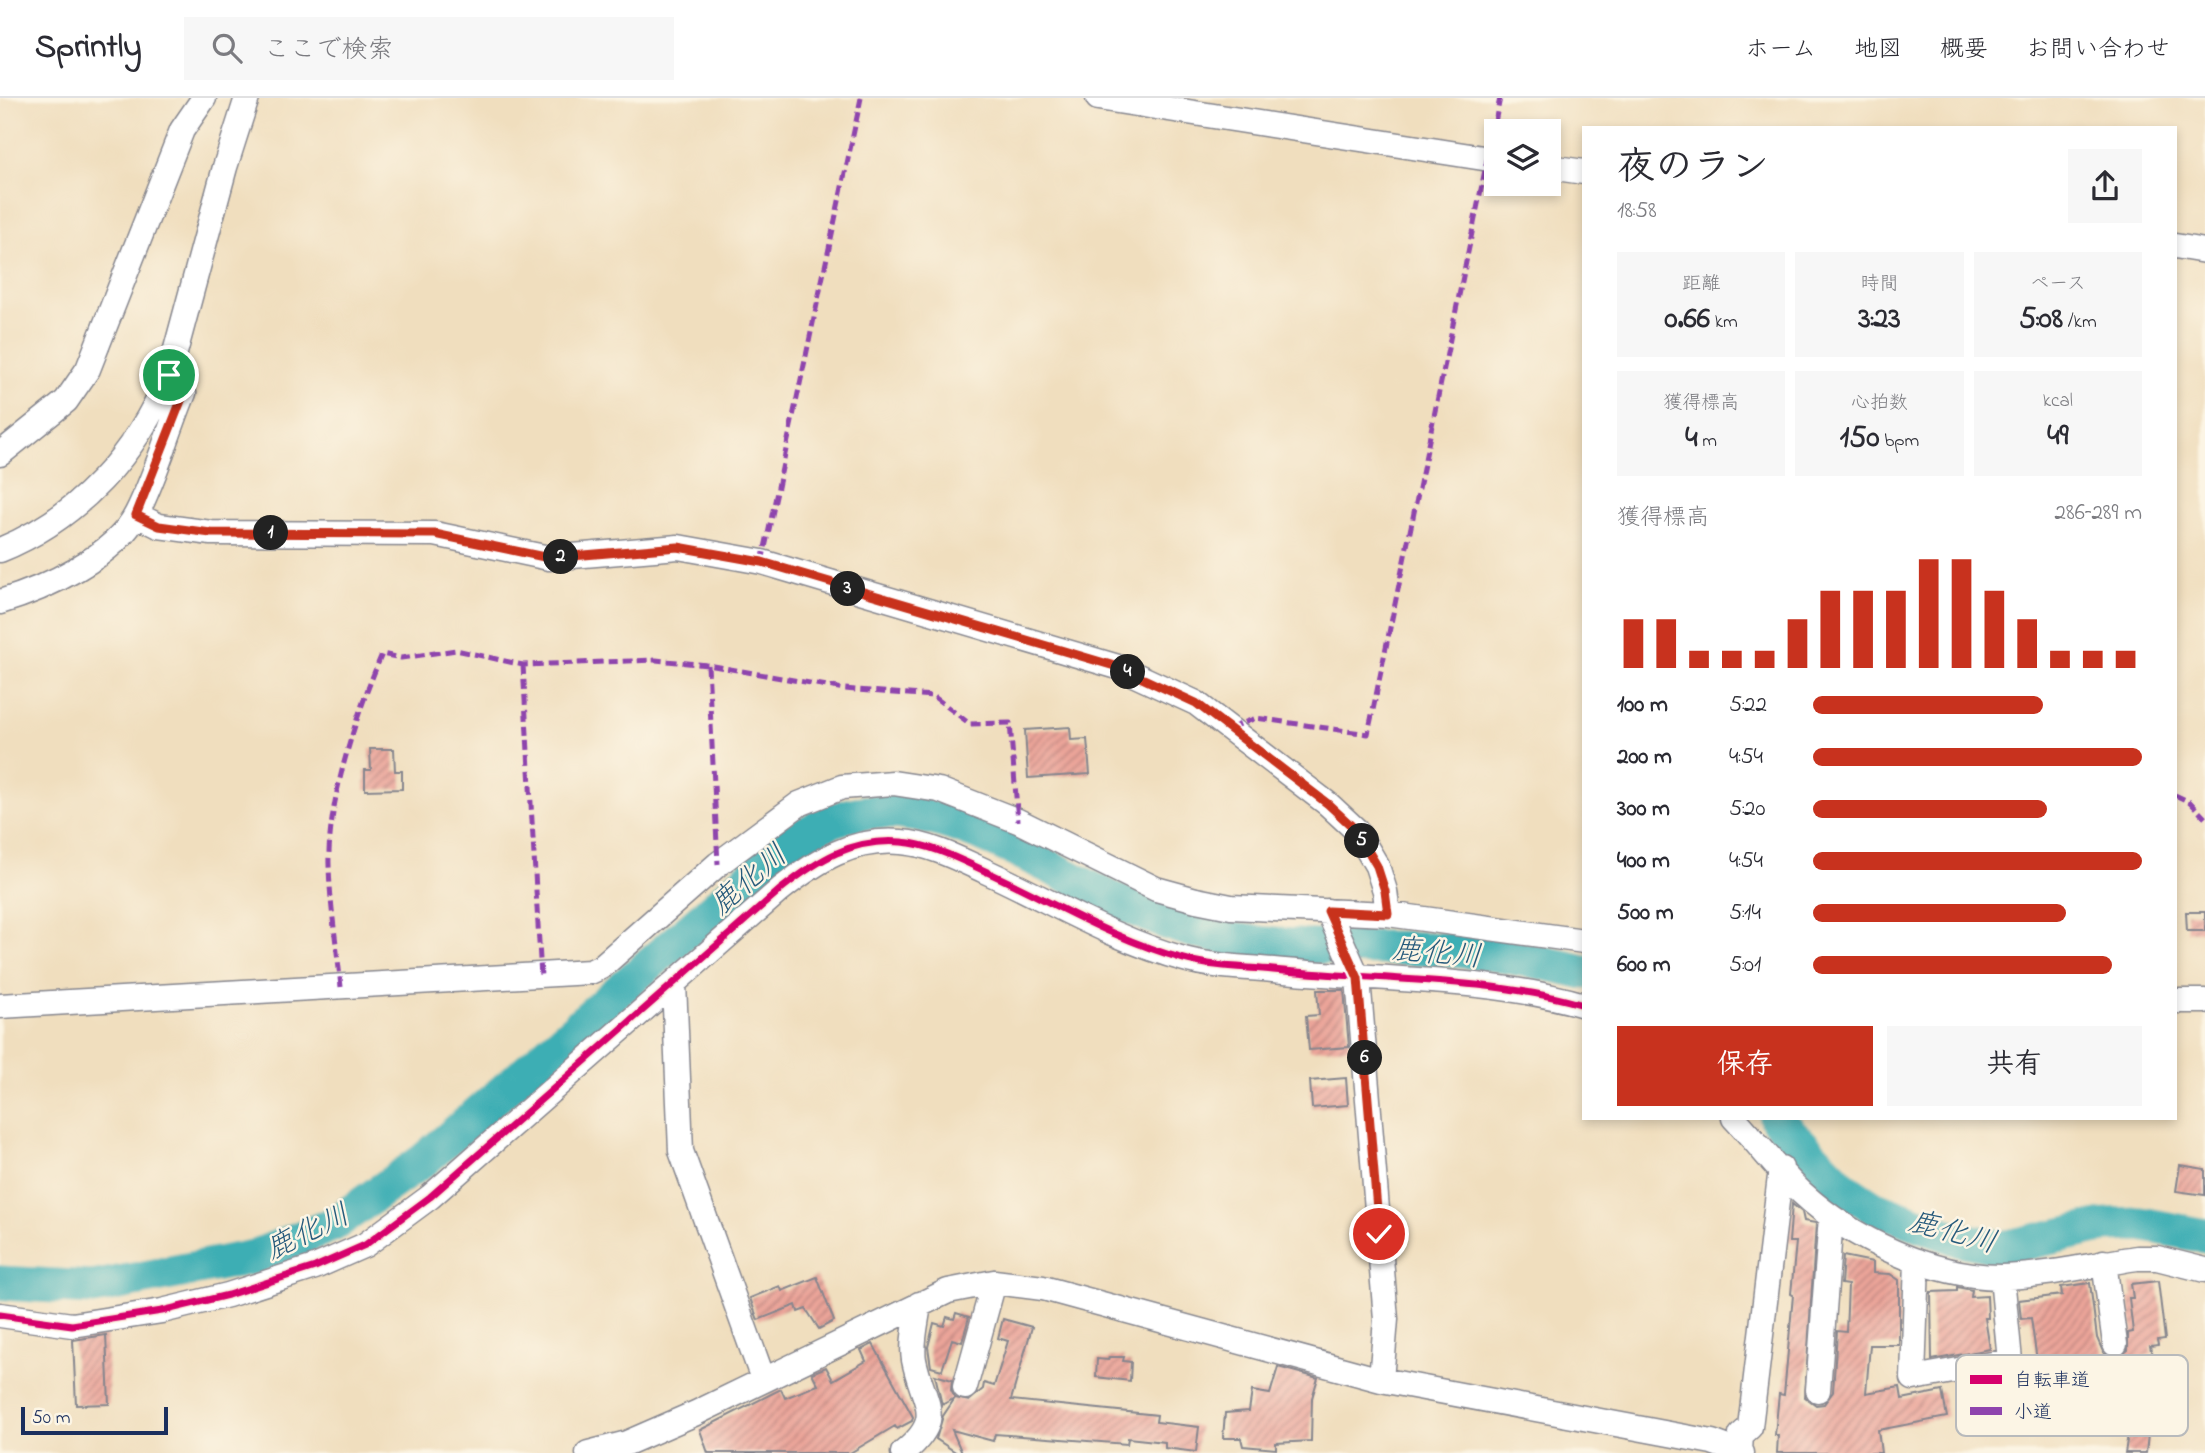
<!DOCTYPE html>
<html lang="ja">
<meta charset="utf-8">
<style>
body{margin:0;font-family:"Indie Flower","Klee One",sans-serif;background:#f7f7f7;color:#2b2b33;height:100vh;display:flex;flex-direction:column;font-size:26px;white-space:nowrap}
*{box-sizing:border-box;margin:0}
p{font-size:23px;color:#7c7c81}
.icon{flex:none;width:38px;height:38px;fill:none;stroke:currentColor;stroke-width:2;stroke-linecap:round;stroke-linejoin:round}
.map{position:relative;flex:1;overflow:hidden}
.sheet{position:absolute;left:1582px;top:28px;width:595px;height:994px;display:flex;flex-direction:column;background:#fff;border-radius:0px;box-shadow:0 4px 10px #0003}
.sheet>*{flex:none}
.controls{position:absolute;left:1484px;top:21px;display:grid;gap:14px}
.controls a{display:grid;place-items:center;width:77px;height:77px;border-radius:0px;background:#fff;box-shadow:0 4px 10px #0003;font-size:35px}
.scale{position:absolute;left:21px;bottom:18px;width:147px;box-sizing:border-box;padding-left:7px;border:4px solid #1b2f5e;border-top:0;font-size:19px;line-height:24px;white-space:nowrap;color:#1b2f5e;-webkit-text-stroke:5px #fcf5e5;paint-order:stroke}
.pin{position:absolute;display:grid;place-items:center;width:60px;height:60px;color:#fff;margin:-30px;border:4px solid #fff;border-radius:50%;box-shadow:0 2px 7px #0007}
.km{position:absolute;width:35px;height:35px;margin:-18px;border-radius:50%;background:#222;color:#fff;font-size:19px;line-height:35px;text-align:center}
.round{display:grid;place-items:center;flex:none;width:74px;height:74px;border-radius:0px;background:#f7f7f7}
.summary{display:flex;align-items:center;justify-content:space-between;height:119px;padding:0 35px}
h1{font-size:38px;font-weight:700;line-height:52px}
.figures{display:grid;grid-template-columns:repeat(3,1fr);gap:10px;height:119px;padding:7px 35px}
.figures div{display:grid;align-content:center;border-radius:0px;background:#f7f7f7;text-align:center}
.figures b{font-size:30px;font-weight:700}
.figures small{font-size:19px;font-weight:400}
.figures p{font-size:19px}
.chart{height:196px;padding:14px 35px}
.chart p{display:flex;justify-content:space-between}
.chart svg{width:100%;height:126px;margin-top:7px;stroke:#c8321e;stroke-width:6}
.button{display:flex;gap:14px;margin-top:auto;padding:14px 35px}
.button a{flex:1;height:80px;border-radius:0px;background:#c8321e;color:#fff;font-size:28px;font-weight:700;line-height:80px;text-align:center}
.button a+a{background:#f7f7f7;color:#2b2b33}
ul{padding:0 35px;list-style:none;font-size:23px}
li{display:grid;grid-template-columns:112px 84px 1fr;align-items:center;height:52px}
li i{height:18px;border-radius:9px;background:#c8321e}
header{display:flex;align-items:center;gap:42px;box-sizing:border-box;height:98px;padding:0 35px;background:#fff;border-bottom:2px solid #e1e1e2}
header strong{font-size:33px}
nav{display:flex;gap:38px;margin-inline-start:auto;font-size:24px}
.search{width:490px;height:63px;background:#f7f7f7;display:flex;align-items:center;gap:18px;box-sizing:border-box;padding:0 24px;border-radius:0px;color:#7c7c81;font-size:26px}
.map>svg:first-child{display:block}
</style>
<header>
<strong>Sprintly</strong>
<div class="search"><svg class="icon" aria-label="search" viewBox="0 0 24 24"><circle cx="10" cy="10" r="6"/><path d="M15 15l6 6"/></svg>ここで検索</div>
<nav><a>ホーム</a><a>地図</a><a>概要</a><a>お問い合わせ</a></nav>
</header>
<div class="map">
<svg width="2205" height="1355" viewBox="0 0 2205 1355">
<defs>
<pattern id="building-hatch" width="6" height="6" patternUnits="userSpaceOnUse" patternTransform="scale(1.75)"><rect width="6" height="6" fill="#eba499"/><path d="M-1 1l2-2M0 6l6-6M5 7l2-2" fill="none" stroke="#be8680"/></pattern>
</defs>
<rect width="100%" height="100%" fill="#fcf5e5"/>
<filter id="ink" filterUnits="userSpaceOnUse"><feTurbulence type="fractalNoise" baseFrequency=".0143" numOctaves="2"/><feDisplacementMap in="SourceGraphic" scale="14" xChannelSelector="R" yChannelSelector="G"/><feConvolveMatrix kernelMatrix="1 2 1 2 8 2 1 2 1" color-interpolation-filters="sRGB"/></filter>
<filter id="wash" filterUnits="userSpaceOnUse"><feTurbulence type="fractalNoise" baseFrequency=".00686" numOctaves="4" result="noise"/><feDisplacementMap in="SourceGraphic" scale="28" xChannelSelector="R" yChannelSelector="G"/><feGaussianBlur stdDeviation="1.57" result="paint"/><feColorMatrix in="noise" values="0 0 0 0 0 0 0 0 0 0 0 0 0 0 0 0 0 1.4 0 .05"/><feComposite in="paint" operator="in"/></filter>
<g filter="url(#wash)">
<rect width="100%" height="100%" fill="#f0debe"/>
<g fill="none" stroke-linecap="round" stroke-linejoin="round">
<path stroke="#3caeb4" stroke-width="35" d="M1776,1020l67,69 30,20 82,31 48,10 104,-23 34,-1 64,12
M0,1185l93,5 161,-31 80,-33 90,-64 367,-319c14,-7 28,-15 43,-21 107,-40 245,76 346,107 91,29 190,16 284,24 40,3 81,12 120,21"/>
</g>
<g id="blocks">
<path fill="url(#building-hatch)" d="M1070,629l1,13 16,-1 3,35 -62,4 -3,-48z
M370,651h24l1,22h7v18l-37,1v-20h6z
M2186,814h19v19h-18z
M1317,892h27l5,57 -40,3 -3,-34 13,-1z
M1346,980l2,27 -36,3 -2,-27z
M2180,1067l25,4v26l-29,-4z
M1792,1106l10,8 2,9 12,2 -11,174 11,8 8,-1 9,-12 4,-61 9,1 2,-47 -7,-1 2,-28 30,6v11l17,1 9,6v65h-29l-4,48 34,-6 2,12 40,-8 5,26 -69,13 3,23h-104l1,-18h-3l4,-41 5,1 9,-100 -2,-1 5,-52h-7z
M817,1179l17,44 -15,8 -13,-20 -8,3 -2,-7 -38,15 -8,-22 30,-12 2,5z
M2158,1183l7,58 -8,1 1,5 -8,1 2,9 -52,8 3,31 -128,16 -4,-20 68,-15 -8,-57 -10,1 -2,-19 43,-5 -1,-8 29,-4 7,55 7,16 12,5 12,-9v-17l5,-1 -4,-34h4l-2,-14z
M1957,1189l15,3 -1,7 16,-1 1,22h-3l5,31 -58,11 -1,-68 26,-1z
M956,1215l13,4 -7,25 -10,-3 -10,31 -11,-3 -3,-20 6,-24 10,3 3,-9 7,2z
M1003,1221l29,8 -21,73 146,15 -1,7 43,5 -3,25 -31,-4v-6l-37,-4 -1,6 -132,-10 -2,7 -41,-11 10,23h-5l-21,-14 7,-23 12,-18 14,3 14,-12 1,-6 10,3 14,-45 -10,-3z
M106,1237l3,69 -33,1 -3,-65z
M873,1246l40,73 -1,4 -15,8 -2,-3 -45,27h-142l-8,-23 81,-41 4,9 33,-13 -6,-12 14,-6 7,13 33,-19 -5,-11z
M1109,1259h15l-1,4 8,1 -1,19 -34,-4 1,-18 11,1z
M1278,1269l40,11 -6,20 -1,43 -35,2v6l-33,-3 -2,-8h-18l2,-25 24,-2 3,-20 18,3z
M935,1277l17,5 -1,10 4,8 -13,7z
M2132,1311l15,1v5h3l-4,38h-21z"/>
</g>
</g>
<g filter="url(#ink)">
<use href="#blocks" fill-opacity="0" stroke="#86868e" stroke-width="2"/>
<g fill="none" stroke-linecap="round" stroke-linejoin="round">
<g stroke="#86868e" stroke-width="27">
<path id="minor" d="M1098,0l398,62
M1549,69l35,5
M2175,148l30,5
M0,356l66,-53 22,-32 94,-239 22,-32
M137,417l22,11 52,7 224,1 114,24 129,-11 84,15 356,105 78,36 132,101 28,26 21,36 8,25 3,23
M0,452c79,-32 137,-97 169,-175l56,-208 22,-69
M0,504c44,-13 116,-46 137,-89 19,-38 31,-81 47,-120l-15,-18
M1328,813l30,67 28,341 -5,61
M674,885l7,168 82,228
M2175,903h30
M0,908l590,-34 11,-5 117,-103 81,-60 43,-17 51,-4 46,7 79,31 138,68 40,11 35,7 157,7 196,27
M1734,1020c23,24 44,53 68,75 50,46 129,83 197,84 41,0 96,-13 138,-19h20l48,12
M1917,1163l-4,117 97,-17 -8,-84
M2104,1164l11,82
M0,1217l72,10 90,-14 66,-16 87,-28 50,-22 65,-48 351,-308c37,-29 71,-51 120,-47 29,2 58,17 84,29 66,30 129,69 199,88 28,8 60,8 89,11 100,10 215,7 311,35
M965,1289l29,-105
M1818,1292l13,-173
M1740,1353l1,-16 9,-8 31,-259
M588,1355l39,-10 69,-30 252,-122 46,-9 49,6 338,92 331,62 30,11
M903,1355c44,-36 20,-48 11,-93 -3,-17 3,-39 5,-56"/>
</g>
<use href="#minor" stroke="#fff" stroke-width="24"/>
<path stroke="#8e44ad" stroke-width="5" stroke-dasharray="10 5" stroke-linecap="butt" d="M762,464l99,-464
M523,567l18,312
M708,567l10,199
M1231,630l25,-10 112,16 132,-636
M2175,697l15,7 15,16
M341,889c-4,-40 -11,-81 -12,-122 -2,-63 28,-153 53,-211l19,4 55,-8 67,15 133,-5 52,5 136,24 89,7 37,28 40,-1 8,98"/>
<g stroke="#fcf5e5" stroke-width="11">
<path id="cycleway" d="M137,417l22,11 52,7 224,1 114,24 129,-11 84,15 356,105 78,36 132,101 28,26 21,36 8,25 3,23
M0,1217l72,10 90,-14 66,-16 87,-28 50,-22 65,-48 351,-308c37,-29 71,-51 120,-47 29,2 58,17 84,29 66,30 129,69 199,88 28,8 60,8 89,11 100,10 215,7 311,35"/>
</g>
<use href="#cycleway" stroke="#d6006c" stroke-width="7"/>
</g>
</g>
<g fill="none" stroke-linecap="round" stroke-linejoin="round" filter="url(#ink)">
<g stroke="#fff" stroke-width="14">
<path id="route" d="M169,277l15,18 -48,122 23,11 52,7 224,1 114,24 129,-11 84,15 356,105 78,36 132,101 28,26 21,36 8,25 3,23 -60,-3 30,67 21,256"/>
</g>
<use href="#route" stroke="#c8321e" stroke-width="9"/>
</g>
<g text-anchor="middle" stroke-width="5" stroke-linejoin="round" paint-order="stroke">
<g font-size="30" font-style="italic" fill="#275b7c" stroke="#fcf5e5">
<text transform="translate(748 781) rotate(-41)" y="10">鹿化川</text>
<text transform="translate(1437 854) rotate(5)" y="10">鹿化川</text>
<text transform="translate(307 1133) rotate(-26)" y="10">鹿化川</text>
<text transform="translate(1953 1133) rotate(15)" y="10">鹿化川</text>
</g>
</g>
<rect x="1956" y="1257" width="232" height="81" rx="10" fill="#fcf5e5" stroke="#b8babc" stroke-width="2"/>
<rect x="1970" y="1277" width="32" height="9" fill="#d6006c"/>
<rect x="1970" y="1309" width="32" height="8" fill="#8e44ad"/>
<g font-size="19" fill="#1b2f5e">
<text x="2014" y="1288">自転車道</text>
<text x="2014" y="1320">小道</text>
</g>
</svg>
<div class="controls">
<a><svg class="icon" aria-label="layers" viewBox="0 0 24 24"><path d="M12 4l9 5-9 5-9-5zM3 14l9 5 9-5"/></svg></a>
</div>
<div class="scale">50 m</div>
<div class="pin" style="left:169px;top:277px;background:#1e9e55"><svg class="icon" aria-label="arrive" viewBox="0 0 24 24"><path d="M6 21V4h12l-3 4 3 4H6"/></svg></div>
<div class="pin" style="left:1379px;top:1136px;background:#d93025"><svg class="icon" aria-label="check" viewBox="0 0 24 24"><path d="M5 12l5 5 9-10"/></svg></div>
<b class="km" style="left:271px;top:435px">1</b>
<b class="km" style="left:561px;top:459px">2</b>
<b class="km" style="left:848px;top:491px">3</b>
<b class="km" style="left:1128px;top:574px">4</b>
<b class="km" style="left:1362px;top:743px">5</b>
<b class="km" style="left:1365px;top:960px">6</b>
<section class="sheet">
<div class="summary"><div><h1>夜のラン</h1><p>18:58</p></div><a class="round"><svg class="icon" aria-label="share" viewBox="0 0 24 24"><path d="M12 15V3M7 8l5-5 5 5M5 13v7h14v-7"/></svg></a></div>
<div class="figures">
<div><p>距離</p><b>0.66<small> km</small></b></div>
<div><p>時間</p><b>3:23</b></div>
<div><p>ペース</p><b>5:08<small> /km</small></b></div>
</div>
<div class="figures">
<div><p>獲得標高</p><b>4<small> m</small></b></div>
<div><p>心拍数</p><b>150<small> bpm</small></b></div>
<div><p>kcal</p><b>49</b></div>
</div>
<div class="chart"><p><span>獲得標高</span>286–289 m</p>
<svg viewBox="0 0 160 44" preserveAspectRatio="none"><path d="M5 44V27M15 44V27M25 44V38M35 44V38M45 44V38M55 44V27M65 44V17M75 44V17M85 44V17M95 44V6M105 44V6M115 44V17M125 44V27M135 44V38M145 44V38M155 44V38"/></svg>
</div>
<ul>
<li><b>100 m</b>5:22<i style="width:70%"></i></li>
<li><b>200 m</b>4:54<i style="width:100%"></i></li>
<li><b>300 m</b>5:20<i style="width:71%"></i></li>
<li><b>400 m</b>4:54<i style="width:100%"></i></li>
<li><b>500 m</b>5:14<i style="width:77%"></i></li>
<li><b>600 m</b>5:01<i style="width:91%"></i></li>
</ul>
<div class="button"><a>保存</a><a>共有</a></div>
</section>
</div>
